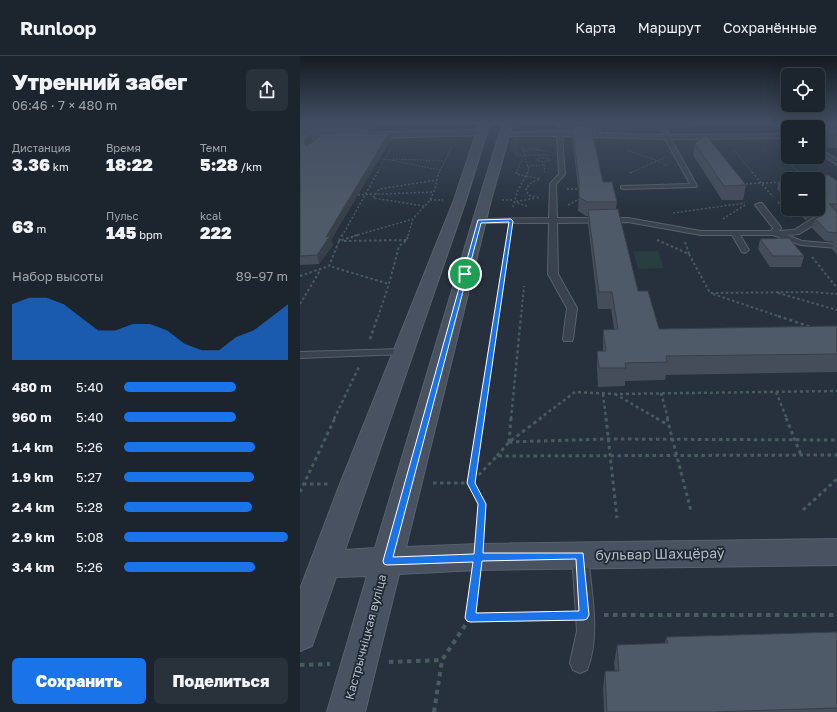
<!DOCTYPE html>
<html lang="ru">
<meta charset="utf-8">
<style>
body{margin:0;font-family:"Golos Text",sans-serif;background:#29313a;color:#f1f3f6;height:100vh;display:flex;flex-direction:column;font-size:15px;white-space:nowrap}
*{box-sizing:border-box;margin:0}
p{font-size:13px;color:#a0a5aa}
.icon{flex:none;width:22px;height:22px;fill:none;stroke:currentColor;stroke-width:2;stroke-linecap:round;stroke-linejoin:round}
.map{position:relative;flex:1;overflow:hidden}
.drawer{display:flex;flex-direction:column;background:#1c252e;width:300px}
.drawer>*{flex:none}
.buttons{position:absolute;left:481px;top:12px;display:grid;gap:8px}
.buttons a{display:grid;place-items:center;width:44px;height:44px;border-radius:6px;background:#1c252e;box-shadow:0 4px 16px #0002,0 0 0 1px #3a424a;font-size:20px}
.pin{position:absolute;display:grid;place-items:center;width:34px;height:34px;color:#fff;margin:-17px;border:2px solid #fff;border-radius:50%;box-shadow:0 1px 4px #0007}
.round{display:grid;place-items:center;flex:none;width:42px;height:42px;border-radius:6px;background:#29313a}
.summary{display:flex;align-items:center;justify-content:space-between;height:68px;padding:0 12px}
h1{font-size:22px;font-weight:800;line-height:30px}
.stats{display:grid;grid-template-columns:repeat(3,1fr);gap:6px;height:68px;padding:4px 12px}
.stats div{display:grid;align-content:center}
.stats b{font-size:17px;font-weight:800}
.stats small{font-size:11px;font-weight:400}
.stats p{font-size:11px}
.chart{height:112px;padding:8px 12px}
.chart p{display:flex;justify-content:space-between}
.chart svg{width:100%;height:72px;margin-top:4px;fill:#1a73e8;opacity:.7}
.button{display:flex;gap:8px;margin-top:auto;padding:8px 12px}
.button a{flex:1;height:46px;border-radius:6px;background:#1a73e8;color:#fff;font-size:16px;font-weight:800;line-height:46px;text-align:center}
.button a+a{background:#29313a;color:#f1f3f6}
ul{padding:0 12px;list-style:none;font-size:13px}
li{display:grid;grid-template-columns:64px 48px 1fr;align-items:center;height:30px}
li i{height:10px;border-radius:5px;background:#1a73e8}
header{display:flex;align-items:center;gap:24px;box-sizing:border-box;height:56px;padding:0 20px;background:#1c252e;border-bottom:1px solid #3a424a}
header strong{font-size:19px}
nav{display:flex;gap:22px;margin-inline-start:auto;font-size:14px}
main{display:flex;flex:1;min-height:0}
.map>svg:first-child{display:block}
</style>
<header>
<strong>Runloop</strong>
<nav><a>Карта</a><a>Маршрут</a><a>Сохранённые</a></nav>
</header>
<main>
<section class="drawer">
<div class="summary"><div><h1>Утренний забег</h1><p>06:46 · 7 × 480 m</p></div><a class="round"><svg class="icon" aria-label="share" viewBox="0 0 24 24"><path d="M12 15V3M7 8l5-5 5 5M5 13v7h14v-7"/></svg></a></div>
<div class="stats">
<div><p>Дистанция</p><b>3.36<small> km</small></b></div>
<div><p>Время</p><b>18:22</b></div>
<div><p>Темп</p><b>5:28<small> /km</small></b></div>
</div>
<div class="stats">
<div><b>63<small> m</small></b></div>
<div><p>Пульс</p><b>145<small> bpm</small></b></div>
<div><p>kcal</p><b>222</b></div>
</div>
<div class="chart"><p><span>Набор высоты</span>89–97 m</p>
<svg viewBox="0 0 160 44" preserveAspectRatio="none"><path d="M0 44V10L10 6L20 6L30 10L40 18L50 26L60 26L70 22L80 22L90 26L100 34L110 38L120 38L130 30L140 26L150 18L160 10V44z"/></svg>
</div>
<ul>
<li><b>480 m</b>5:40<i style="width:68%"></i></li>
<li><b>960 m</b>5:40<i style="width:68%"></i></li>
<li><b>1.4 km</b>5:26<i style="width:80%"></i></li>
<li><b>1.9 km</b>5:27<i style="width:79%"></i></li>
<li><b>2.4 km</b>5:28<i style="width:78%"></i></li>
<li><b>2.9 km</b>5:08<i style="width:100%"></i></li>
<li><b>3.4 km</b>5:26<i style="width:80%"></i></li>
</ul>
<div class="button"><a>Сохранить</a><a>Поделиться</a></div>
</section>
<div class="map">
<svg width="537" height="656" viewBox="0 0 537 656">
<rect width="100%" height="100%" fill="#26313d"/>
<path fill="#293e3f" d="M216,79h4l-2,13 4,8 -6,1 -5,-8 2,-12z
M333,195h25l6,17 -26,1z"/>
<g fill="none" stroke-linecap="round" stroke-linejoin="round">
<g stroke="#58616b" stroke-width="2">
<path id="lane" d="M12,66h5l-14,16h-3v-3z
M294,66h5l1,11 64,2 -7,-13h5l7,13 119,-1v4l-117,1 26,47 -1,1 -73,2 -2,-1v-2l69,-2 -25,-45 -103,-3 3,38 -9,10 1,34h71l73,13h70l2,-3 -18,-23 4,-2h3l18,23 1,2 -2,3 15,-1 21,-13h6v4l-22,13 -12,1 15,6 35,3v4l-36,-3 -28,-10h-33l9,15 -4,3 -3,-1 -10,-17h-31l-73,-13 -71,1 1,51 19,34 -4,31 -1,2h-8l-1,-2 4,-31 -19,-34 1,-51h-69l-4,-2 4,-2 69,-1 1,-34 9,-10 -2,-38h-52l-3,-2 1,-1 56,-2 36,2z
M481,66h5l6,5 -5,1z
M518,91l19,13v5l-19,-13z
M102,293l6,3 -2,2 -106,4v-6z
M280,492l6,2 2,5c3,36 13,81 -1,115l-7,3 -7,-3 -3,-7 7,-32 -5,-76 2,-5z"/>
</g>
<g stroke="#58616b" stroke-width="2">
<path id="street" d="M182,74l5,3 -2,2 -185,5v-6z"/>
</g>
<g stroke="#58616b" stroke-width="2">
<path id="secondary" d="M180,66h10l-24,78 -121,350 30,-2 104,-348 24,-78h10l-22,78 -85,347 72,-3 359,-5v26l-359,5 -79,4 -34,138h-38l40,-136 -31,1 -24,69 -12,5v-62l40,-105 114,-284z"/>
</g>
<path stroke="#485b5d" stroke-width="1" stroke-dasharray="1.5 1.5" stroke-linecap="butt" d="M222,91l7,23 -2,3
M483,93l4,5 -4,2 16,17
M222,94l10,-2
M236,94l11,1
M327,94l31,11 9,5
M434,94l19,23
M223,96l17,-4
M239,102h8l4,2 -7,2 -8,-2z
M77,103h8l55,11
M93,103l50,2
M244,109l1,8
M227,110l18,-1
M77,117l14,-25
M139,117l13,-27
M216,117l8,-18h24
M330,117l34,-15"/>
<path stroke="#485b5d" stroke-width="1.5" stroke-dasharray="2 2" stroke-linecap="butt" d="M217,116l-1,2 25,5
M452,116l21,25
M498,116l7,7
M330,117l2,-1
M239,124l-7,2 -6,6 2,7 12,3
M442,128l46,-2
M267,133h13
M54,139l80,-3
M130,144h13
M202,144h11
M478,146l13,16
M268,149l13,-7
M124,150l-51,-8 6,-9 58,-9
M227,150l-13,-4 22,-4
M213,151l4,-15 11,-20
M373,157l72,-10
M423,163l22,-14
M42,180l36,-64
M54,180l59,-17
M108,180l5,-17 17,-19 4,-8 5,-20
M209,180v-2"/>
<path stroke="#485b5d" stroke-width="2" stroke-dasharray="2.5 2.5" stroke-linecap="butt" d="M58,179l-19,6 -10,25 60,18
M357,184l32,14 21,39 101,-1 26,2
M39,185l3,-6
M44,185l63,-1
M385,186l4,12
M512,201l25,31
M0,220l29,-10
M478,237l59,17
M413,238l68,23
M0,248l21,-35
M78,261l11,-33 10,-38 8,-6 1,-5
M196,261l13,-82
M221,261l3,-31"/>
<path stroke="#485b5d" stroke-width="2.5" stroke-dasharray="3 3" stroke-linecap="butt" d="M478,260l36,12
M70,283l8,-23
M476,336l11,27
M361,337l7,26
M303,338l3,25
M315,338l43,25
M34,363l25,-52
M181,363l15,-103
M211,363l10,-103
M239,363l36,-27 40,2 222,-3"/>
<path stroke="#485b5d" stroke-width="3" stroke-dasharray="3.5 3.5" stroke-linecap="butt" d="M306,362l11,100
M356,362l12,7
M367,362l24,93
M486,362l15,37
M209,386l98,-3 230,1
M209,386l2,-24
M197,400l12,-14 32,-24
M133,427h38l26,-27 340,-1
M3,428h25
M0,436l35,-74
M503,454l34,-31
M180,477l2,-29 -11,-21 10,-65"/>
<path stroke="#485b5d" stroke-width="4" stroke-dasharray="4.5 4.5" stroke-linecap="butt" d="M304,559h233
M170,562l95,-2
M89,606l53,-2
M0,609l30,-1
M134,656l8,-52 28,-42 5,-38"/>
<use href="#lane" fill="#3a434d" fill-rule="evenodd"/>
<use href="#street" fill="#3a434d" fill-rule="evenodd"/>
<use href="#secondary" fill="#485260" fill-rule="evenodd"/>
</g>
<path fill="#444d59" d="M74,66l-5,9 -59,1 -2,-6z
M256,66h20v4l27,56 14,20 -1,7 22,82 21,38 178,-3v46l-171,3 -1,5 -40,1v5l-27,1 -1,-18v-18h6v-21l11,-1 -3,-20h-13l-10,-85v-8h-2l-8,-5 1,-16 -7,-57v-10h-15z
M313,66h45l-1,4 -42,1z
M364,66h25v4h-23z
M496,66h41v26h-10l-9,-7 1,-6h-1v-8h-17z
M89,77l2,6 -60,101 2,5 -14,19 -19,1v-130h10l2,6 -2,3z
M395,87l51,42 -3,15h-21l-29,-45z
M487,119l50,6v74l-5,-6 2,-7 -9,-1 -13,-13 3,-9 5,-3h-6l-8,5 -11,-12h23v-30h-30v22l-11,-12 2,-8h7z
M460,183l44,17 -3,11h-31l-12,-18z
M537,576v80h-233l-1,-23 2,-18h10l-1,-7 3,-19 48,-1 1,-7z"/>
<path fill="#373f49" d="M2,66h8l-10,10v-8z
M70,66h4l-5,9 -1,-6z
M523,66l-1,6 -1,-1 -2,8h-1l3,-12z
M89,77l2,6 -60,101 2,5 -14,19 -2,-9 9,-18z
M10,79l2,6 -6,6 -2,-4v-3z
M514,153h2l-2,7 -8,5 2,-9z"/>
<path fill="#4f5a68" stroke="#373f49" d="M12,66h58l-2,3 -60,1z
M514,66h8l-1,1 -1,4z
M272,70l19,1 12,55h9l5,20h-30l-8,-5v-16z
M521,71l16,1v7h-6z
M89,77l-63,104 4,-1 -13,19 -17,1v-121h10l-6,5v3l2,2 7,-3 9,-8z
M406,79l40,50 -22,1 -29,-43z
M487,119h42l8,6v23h-8l8,8v21l-9,-1 -13,-13 9,-5 1,-7h-7v-28h-27z
M479,125h9v10z
M318,153l20,82h10l11,38 178,-3v28l-171,2 1,6 -42,1 1,5h-27l-2,-17h9l-3,-21 15,-1 -6,-37h-13l-11,-82z
M505,153h9l-6,3z
M489,182l15,18h-31l-13,-17z
M537,576v76l-126,4h-104l-2,-41h14l-2,-26 51,-2 -2,-6z"/>
<linearGradient id="sky" x2="0" y2="1"><stop stop-color="#151b22"/><stop offset="0.42" stop-color="#414e62"/><stop offset="1" stop-color="#414e62" stop-opacity="0"/></linearGradient>
<rect width="537" height="158" fill="url(#sky)"/>
<path fill="#1a73e8" stroke="#fff" fill-rule="evenodd" d="M178,164l33,-1 2,2 -38,262 11,21 -3,49h100l6,62 -2,4 -3,1 -114,2 -3,-1 -2,-3 8,-56 -86,3 -3,-1 -1,-3zM209,166l-42,261 11,21 -4,50 -81,3 88,-334zM276,503l3,52 -103,2 6,-52z"/>
<g text-anchor="middle" stroke-width="3.5" stroke-linejoin="round" paint-order="stroke">
<g font-size="12" fill="#b6bec8" stroke="#1f2832">
<text transform="translate(66 581) rotate(-75)" y="4">Кастрычніцкая вуліца</text>
</g>
<g font-size="14" fill="#b6bec8" stroke="#1f2832">
<text transform="translate(360 498) rotate(-1)" y="5">бульвар Шахцёраў</text>
</g>
</g>
</svg>
<div class="buttons">
<a><svg class="icon" aria-label="locate" viewBox="0 0 24 24"><circle cx="12" cy="12" r="6"/><path d="M12 2v4M12 18v4M2 12h4M18 12h4"/></svg></a>
<a>+</a>
<a>−</a>
</div>
<div class="pin" style="left:165px;top:218px;background:#1e9e55"><svg class="icon" aria-label="arrive" viewBox="0 0 24 24"><path d="M6 21V4h12l-3 4 3 4H6"/></svg></div>
</div>
</main>
